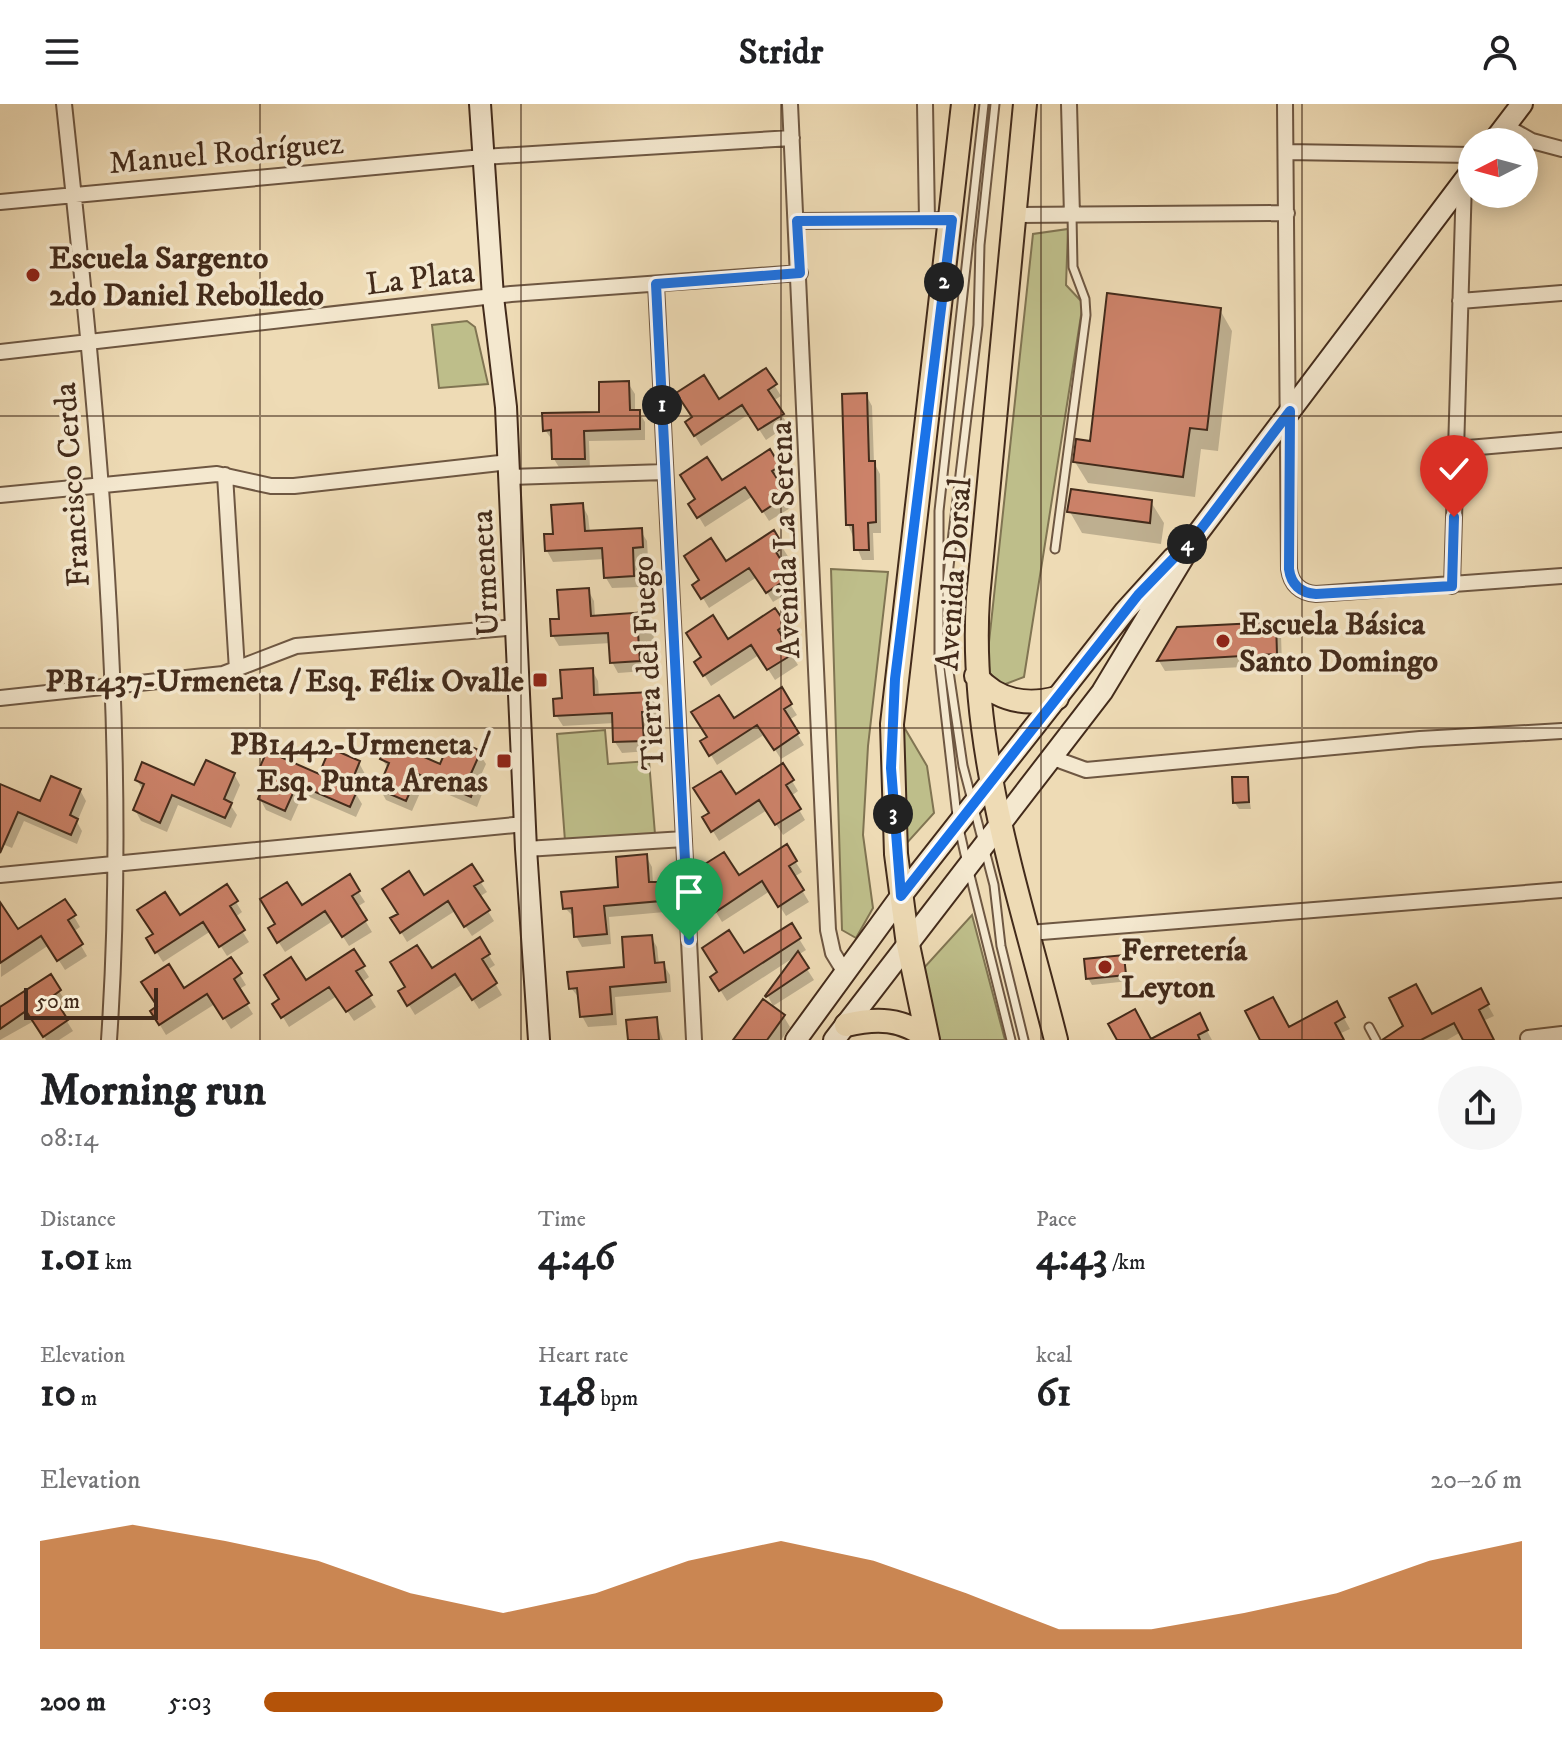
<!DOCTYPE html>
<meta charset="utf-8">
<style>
body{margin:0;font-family:"IM FELL DW Pica",serif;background:#f6f6f6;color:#202124;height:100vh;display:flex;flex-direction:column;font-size:30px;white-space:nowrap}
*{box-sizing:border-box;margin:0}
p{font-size:26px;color:#757577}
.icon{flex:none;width:44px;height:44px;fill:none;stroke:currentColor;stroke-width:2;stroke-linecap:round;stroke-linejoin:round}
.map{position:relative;height:936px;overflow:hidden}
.panel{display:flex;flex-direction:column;background:#fff;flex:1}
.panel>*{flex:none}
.needle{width:52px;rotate:264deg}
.buttons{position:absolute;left:1458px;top:24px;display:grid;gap:16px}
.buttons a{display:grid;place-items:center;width:80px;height:80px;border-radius:50%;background:#fff;box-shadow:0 4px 20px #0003;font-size:40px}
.scale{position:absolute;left:24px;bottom:20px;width:134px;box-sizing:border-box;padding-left:8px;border:4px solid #432b1b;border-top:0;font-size:22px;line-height:28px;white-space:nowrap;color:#432b1b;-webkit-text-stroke:6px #f4e8cf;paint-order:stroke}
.pin{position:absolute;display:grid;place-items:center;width:68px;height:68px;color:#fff;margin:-82px -34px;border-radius:50% 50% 50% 0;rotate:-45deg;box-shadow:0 0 8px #0007}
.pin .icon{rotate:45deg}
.km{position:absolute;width:40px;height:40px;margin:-20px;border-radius:50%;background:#222;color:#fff;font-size:22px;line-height:40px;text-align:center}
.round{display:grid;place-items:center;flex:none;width:84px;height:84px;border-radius:42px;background:#f6f6f6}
.head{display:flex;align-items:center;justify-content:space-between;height:136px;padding:0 40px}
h1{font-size:44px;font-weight:700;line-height:60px}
.figures{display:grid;grid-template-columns:repeat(3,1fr);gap:12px;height:136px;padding:8px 40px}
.figures div{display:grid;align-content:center}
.figures b{font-size:40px;font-weight:700}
.figures small{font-size:22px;font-weight:400}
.figures p{font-size:22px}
.chart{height:224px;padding:16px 40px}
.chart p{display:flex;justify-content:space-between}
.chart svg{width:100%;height:144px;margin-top:8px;fill:#b45309;opacity:.7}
ul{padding:0 40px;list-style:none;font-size:26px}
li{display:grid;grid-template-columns:128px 96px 1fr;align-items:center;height:60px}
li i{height:20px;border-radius:10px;background:#b45309}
header{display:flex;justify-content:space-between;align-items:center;height:104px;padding:0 40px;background:#fff;font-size:36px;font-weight:700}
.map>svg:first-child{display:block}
</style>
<header><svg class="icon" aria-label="menu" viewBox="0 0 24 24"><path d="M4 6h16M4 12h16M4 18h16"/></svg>Stridr<svg class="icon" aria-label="person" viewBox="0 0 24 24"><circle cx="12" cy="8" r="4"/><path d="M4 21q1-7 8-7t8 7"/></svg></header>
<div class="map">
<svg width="1562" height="936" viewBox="0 0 1562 936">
<rect width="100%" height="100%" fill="#eedbb5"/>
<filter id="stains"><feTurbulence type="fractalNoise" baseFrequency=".0025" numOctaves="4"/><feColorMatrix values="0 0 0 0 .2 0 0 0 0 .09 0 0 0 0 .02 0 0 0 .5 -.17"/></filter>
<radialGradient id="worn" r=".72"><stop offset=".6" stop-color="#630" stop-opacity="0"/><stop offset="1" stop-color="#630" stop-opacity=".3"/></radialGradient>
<path fill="#bebe8a" stroke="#807452" stroke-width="2" d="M1068,125l-2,56 17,18 -59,374 -21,8 -17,-15 47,-436z
M467,217l8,6 13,57 -49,4 -7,-63z
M831,465l57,3 -20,174 -5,89 10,73 -17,30 -14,-8z
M904,623l23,39 7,47 -28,31 -5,-56z
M605,626l3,34 41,-3 6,73 -90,7 -8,-107z
M972,811l33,125h-65l-18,-70z"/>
<path fill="#0003" d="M1220,206l12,21 -14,120 -17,-2 -6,48 -107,-14 -13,-21z
M765,266l16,26 -8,5 15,24 -22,15 -17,-26 -48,32 -14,-23z
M628,279l7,11v18h4l6,10v18l-56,1 1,28h-30l-6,-10 -1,-18 -8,-11 56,-16z
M866,291l6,11 2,57 6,11 1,59h-8l1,27h-12l-14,-36z
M769,348l16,25 -8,6 15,24 -23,14 -16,-25 -48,31 -14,-23z
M1151,398l13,21 -3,21 -79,-11 -12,-21z
M582,401l6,11 2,17 50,-3 7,11 1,17h-10l1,29 -27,1 -6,-10 -1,-19 -52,3 -6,-11z
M773,429l16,25 -8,6 15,24 -23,14 -16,-25 -48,31 -14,-23z
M588,486l6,11 1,16 51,-3 7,11 1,18h-11l2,28 -27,2 -6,-11 -1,-19 -52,3 -6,-10z
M775,506l16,26 -8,5 15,24 -23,15 -16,-25 -48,31 -14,-23z
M1274,520l7,11 1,30 -117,6 -6,-10 19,-32z
M592,566l6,11 1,16 51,-3 6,11 1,17 -10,1 2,28 -27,2 -7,-11 -1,-19 -51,3 -7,-11 8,-15z
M781,586l16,25 -8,5 15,25 -23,14 -16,-25 -48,31 -14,-23z
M479,649l7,11 -9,20 5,10 -5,13 -53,-23 -12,27 -26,-11 -6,-11 9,-19 -7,-11 59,7z
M359,659l6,11 -9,20 6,10 -6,13 -53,-23 -12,27 -25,-11 -6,-11 8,-19 -6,-11 58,7z
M783,662l15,25 -7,5 14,24 -22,15 -16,-25 -48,31 -14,-23z
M234,670l6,11 -9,21 6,9 -6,13 -53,-23 -11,27 -26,-11 -6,-11 8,-19 -6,-11 59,8z
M1246,675l5,30h-12l-4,-6z
M0,682l41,18 39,-14 6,11 -9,21 5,9 -5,13 -53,-23 -12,27 -12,-5z
M786,743l16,25 -8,5 15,25 -23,14 -16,-25 -48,31 -14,-23z
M646,752l6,11 1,17h5l6,10 1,18 -56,5 2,27 -29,3 -6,-11 -1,-18 -10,-10 56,-20z
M471,763l16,25 -8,5 15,24 -22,15 -17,-25 -48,31 -14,-23z
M349,773l16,25 -8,5 15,25 -23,14 -16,-25 -48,31 -15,-23z
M227,783l15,25 -8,6 15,24 -22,14 -16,-25 -48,31 -15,-23z
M65,797l15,26 -7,5 14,24 -22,14 -16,-25 -48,32 -1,-67 17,22z
M791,822l15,24 -8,5 16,25 -41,26 -5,-10 28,-40 -69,45 -14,-23z
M651,833l6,10 2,18 4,-1 7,11 1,17 -56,5 2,28 -29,2 -6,-11 -2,-17 -9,-11 55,-19z
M479,836l16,25 -8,5 15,25 -23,14 -16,-25 -48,31 -14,-23z
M353,848l16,25 -8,6 15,24 -22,14 -17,-25 -48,31 -14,-23z
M1123,853l6,24 -37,4 -4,-7z
M231,856l15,25 -8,5 15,24 -22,15 -16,-25 -49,31 -14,-23z
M50,873l16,25 -8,5 15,24 -14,9h-13l-12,-19 -34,19v-36l3,4z
M1480,887l14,25 -11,5 10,19h-28l-4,-8 -14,8h-51z
M1336,900l14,25 -11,5 3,6h-80z
M1199,912l13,24h-58z
M784,913l6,10 -9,13h-45z
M656,915l7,21h-33z"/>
<path fill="#cc8269" stroke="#432b1b" stroke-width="2" d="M1107,189l114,15 -14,122 -17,-2 -7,49 -110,-15 3,-23 14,2z
M766,264l11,16 -9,6 16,24 -26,16 -16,-25 -48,31 -9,-14 7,-5 -16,-24 28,-18 15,24z
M629,277l1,29h10v19l-56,2 1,28h-33l-1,-29 -8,1 -1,-18 57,-1v-30z
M867,289l2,68h6l1,61 -8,1 1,27h-15l-1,-25h-7l-4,-131z
M770,345l10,17 -8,5 16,24 -26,17 -17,-25 -48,31 -9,-14 7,-5 -15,-24 27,-18 15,23z
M1071,385l81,11 -2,23 -83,-11z
M583,399l2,28 57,-3 1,19 -10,1 1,28 -30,2 -2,-30 -57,3 -1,-17h9l-2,-29z
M774,426l10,17 -8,5 15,24 -25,17 -17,-25 -48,31 -9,-14 7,-5 -15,-24 27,-18 15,23z
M589,484l2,28 56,-4 2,20 -11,1 2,28 -30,2 -2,-30 -57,3 -1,-17h9l-2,-29z
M775,504l11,16 -8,6 15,24 -26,16 -16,-25 -48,31 -9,-14 7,-5 -15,-24 27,-18 15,24z
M1276,518l1,32 -120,7 20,-34z
M593,564l1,27 57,-3 1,20h-10l2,29 -31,1 -1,-29 -58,3 -1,-17 9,-1 -2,-28z
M782,583l10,17 -8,5 15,24 -25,17 -17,-25 -48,31 -9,-15 7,-4 -16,-25 28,-17 15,23z
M451,634l30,13 -12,27 8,3 -6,16 -53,-23 -12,27 -28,-12 11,-26 -9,-4 8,-18 52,23z
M330,644l30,13 -11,27 8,3 -7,16 -53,-23 -12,27 -27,-12 11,-26 -10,-4 8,-18 52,23z
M206,656l29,13 -11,26 8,4 -7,15 -53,-23 -12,28 -27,-13 11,-26 -9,-4 7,-18 52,23z
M783,659l11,17 -8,5 15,24 -26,16 -16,-25 -48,32 -9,-15 7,-4 -16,-25 28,-17 15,23z
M51,672l30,13 -11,26 8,4 -7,16 -53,-23 -18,41v-69l40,17z
M1232,673h16l1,25 -16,1z
M787,740l10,17 -8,5 15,24 -26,17 -16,-26 -48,32 -9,-15 7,-4 -15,-25 27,-17 15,23z
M647,750l2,28h10l2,19 -57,5 3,28 -33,3 -2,-29 -9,1 -2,-17 57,-5 -2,-30z
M472,760l11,17 -9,5 16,24 -26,17 -16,-26 -48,32 -10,-15 8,-4 -16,-25 27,-18 15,24z
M350,770l10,17 -8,5 15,24 -25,17 -17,-26 -48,32 -9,-15 7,-4 -15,-25 27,-17 15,23z
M227,780l11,17 -8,5 15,24 -26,17 -16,-25 -48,31 -9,-15 7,-4 -16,-24 28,-18 15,23z
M65,795l11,16 -8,5 15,24 -26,17 -16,-25 -41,27v-61l18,27z
M792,819l9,15 -82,53 -9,-14 7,-5 -15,-24 27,-18 15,23z
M652,831l3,28 9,-1 2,20 -56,5 2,27 -32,3 -3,-29 -8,1 -2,-17 57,-5 -2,-30z
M480,833l10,17 -8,5 15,24 -25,17 -17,-26 -48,32 -9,-15 7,-4 -15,-25 27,-17 15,23z
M354,845l11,17 -9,5 16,24 -26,17 -17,-25 -48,31 -9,-14 7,-5 -15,-24 27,-18 15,23z
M798,847l11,17 -43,29 -1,-1z
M1124,851l2,20 -40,4 -2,-20z
M231,853l11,16 -8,6 15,24 -26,16 -16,-25 -48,31 -9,-14 7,-5 -16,-24 28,-18 15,24z
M51,870l10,16 -8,6 15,24 -25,17 -17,-26 -26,18v-22z
M1416,880l16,30 49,-26 8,16 -10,6 15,30h-31l-9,-17 -33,17h-39l21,-14 -14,-28z
M1273,893l16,30 48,-26 8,16 -10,6 9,17h-84l-15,-29z
M763,895l22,16 -18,25h-34z
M1135,905l16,30 49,-26 8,17 -10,5 2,5h-83l-9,-16z
M657,913l2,23h-31l-2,-20z"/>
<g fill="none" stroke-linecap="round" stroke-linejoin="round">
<g stroke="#6e5742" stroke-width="11">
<path id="lane" d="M995,0l-15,141 -2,80 -31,258v75l16,108 31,119 7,61 23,94
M1055,445l31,-234 -1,-16 -12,-32 -1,-52
M957,712l-18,-157v-148l45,-407
M959,724l7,31
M969,767l42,169
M1369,923l7,13"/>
</g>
<g stroke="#6e5742" stroke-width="18">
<path id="street" d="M64,0c33,307 66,627 45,936
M790,0l38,826 5,23 11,18
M925,0l2,116
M1069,0l3,111
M1285,0l4,465c2,15 11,24 27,25l246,-18
M1505,22l27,15 30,8
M1286,48l186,3
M0,98l483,-45 309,-19
M1017,111l270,-2
M797,117l155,-1
M656,180l38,756
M1460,197l102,-8
M0,248l511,-58 289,-21
M1456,345l106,-9
M225,371l12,195
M510,373l155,-5
M0,391l217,-21 54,12h23l215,-24
M1452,482l12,-405
M0,594l223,-24 73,-28 221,-19
M1053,654l33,12 334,-31 142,-8
M526,745l158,-10
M0,771l525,-51
M1029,829l533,-43
M1528,934l34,-4"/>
</g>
<g stroke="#432b1b" stroke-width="24">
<path id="secondary" d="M480,0l13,193 13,110 20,442 13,191
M1493,38l29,-38
M796,936l105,-144 224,-285 48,-53
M834,936l268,-348 96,-159 274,-363"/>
</g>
<g stroke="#432b1b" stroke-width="26">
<path id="primary" d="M1025,0l-47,494c-10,151 42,297 78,442
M976,572c21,25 51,30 81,22
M846,921c30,-7 56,-7 81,13
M928,936l-20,-95 -12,-91 -4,-130 71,-620"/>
</g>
<use href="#lane" stroke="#f4e8cf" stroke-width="7"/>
<use href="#street" stroke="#f4e8cf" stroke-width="14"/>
<use href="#secondary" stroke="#f4e8cf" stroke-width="20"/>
<use href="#primary" stroke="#eedbb5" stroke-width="22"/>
</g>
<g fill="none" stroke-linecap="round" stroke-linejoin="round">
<g stroke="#fff" stroke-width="16">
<path id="route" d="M689,836l-33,-656 144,-11 -3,-52 155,-1 -57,459 -4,89 10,128 237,-301 60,-62 92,-122 -1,158c2,15 11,24 27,25l136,-8 2,-69"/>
</g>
<use href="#route" stroke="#1a73e8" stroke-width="10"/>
</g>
<path fill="none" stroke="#432b1b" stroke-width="2" stroke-opacity="0.55" d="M260,0v936M521,0v936M781,0v936M1041,0v936M1302,0v936M0,312h1562M0,624h1562"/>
<g fill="#8f2418" stroke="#f4e8cf" stroke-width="3">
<circle cx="33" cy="171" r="8"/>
<circle cx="1223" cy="537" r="8"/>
<rect x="532" y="568" width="16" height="16" rx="4"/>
<rect x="496" y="649" width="16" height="16" rx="4"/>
<circle cx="1105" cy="863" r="8"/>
</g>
<g text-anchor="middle" stroke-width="7" stroke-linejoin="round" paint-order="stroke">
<g font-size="32" fill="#432b1b" stroke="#f4e8cf">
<text transform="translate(226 48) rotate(-5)" y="11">Manuel Rodríguez</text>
<text transform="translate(420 173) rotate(-7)" y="11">La Plata</text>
<text transform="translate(71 381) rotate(-94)" y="11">Francisco Cerda</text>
<text transform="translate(784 436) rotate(-92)" y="11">Avenida La Serena</text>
<text transform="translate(484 469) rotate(-93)" y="11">Urmeneta</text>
<text transform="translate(953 470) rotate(-86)" y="11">Avenida Dorsal</text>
<text transform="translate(647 559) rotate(-93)" y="11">Tierra del Fuego</text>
</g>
<g font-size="32" font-weight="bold" fill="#432b1b" stroke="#f4e8cf" text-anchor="start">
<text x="49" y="164">Escuela Sargento<tspan x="49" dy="37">2do Daniel Rebolledo</tspan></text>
<text x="1239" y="530">Escuela Básica<tspan x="1239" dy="37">Santo Domingo</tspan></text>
<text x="524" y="587" text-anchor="end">PB1437-Urmeneta / Esq. Félix Ovalle</text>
<text x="488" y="650" text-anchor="end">PB1442-Urmeneta /<tspan x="488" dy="37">Esq. Punta Arenas</tspan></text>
<text x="1121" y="856">Ferretería<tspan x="1121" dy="37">Leyton</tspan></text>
</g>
</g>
<rect width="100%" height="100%" filter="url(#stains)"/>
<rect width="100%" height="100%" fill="url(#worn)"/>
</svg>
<div class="buttons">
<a><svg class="needle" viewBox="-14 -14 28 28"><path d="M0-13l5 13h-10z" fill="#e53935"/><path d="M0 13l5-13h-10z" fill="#757577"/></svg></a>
</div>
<div class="scale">50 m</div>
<div class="pin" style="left:689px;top:836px;background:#1e9e55"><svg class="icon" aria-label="arrive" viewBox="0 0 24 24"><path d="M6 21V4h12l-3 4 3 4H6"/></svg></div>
<div class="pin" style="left:1454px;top:413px;background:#d93025"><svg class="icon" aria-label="check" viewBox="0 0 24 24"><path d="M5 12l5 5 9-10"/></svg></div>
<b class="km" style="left:662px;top:301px">1</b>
<b class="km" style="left:944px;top:178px">2</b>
<b class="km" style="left:893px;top:710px">3</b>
<b class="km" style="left:1187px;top:440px">4</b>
</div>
<section class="panel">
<div class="head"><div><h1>Morning run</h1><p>08:14</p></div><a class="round"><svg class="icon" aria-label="share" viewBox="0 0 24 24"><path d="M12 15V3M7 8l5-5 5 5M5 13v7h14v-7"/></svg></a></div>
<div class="figures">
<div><p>Distance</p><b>1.01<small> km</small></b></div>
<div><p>Time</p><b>4:46</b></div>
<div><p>Pace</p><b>4:43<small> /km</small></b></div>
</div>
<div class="figures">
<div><p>Elevation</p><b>10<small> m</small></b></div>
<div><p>Heart rate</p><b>148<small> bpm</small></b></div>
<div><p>kcal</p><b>61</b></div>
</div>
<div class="chart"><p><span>Elevation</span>20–26 m</p>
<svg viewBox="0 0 160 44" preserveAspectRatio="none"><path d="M0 44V11L10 6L20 11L30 17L40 27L50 33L60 27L70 17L80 11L90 17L100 27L110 38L120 38L130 33L140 27L150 17L160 11V44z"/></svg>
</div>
<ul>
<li><b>200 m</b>5:03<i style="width:54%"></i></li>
</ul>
</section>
